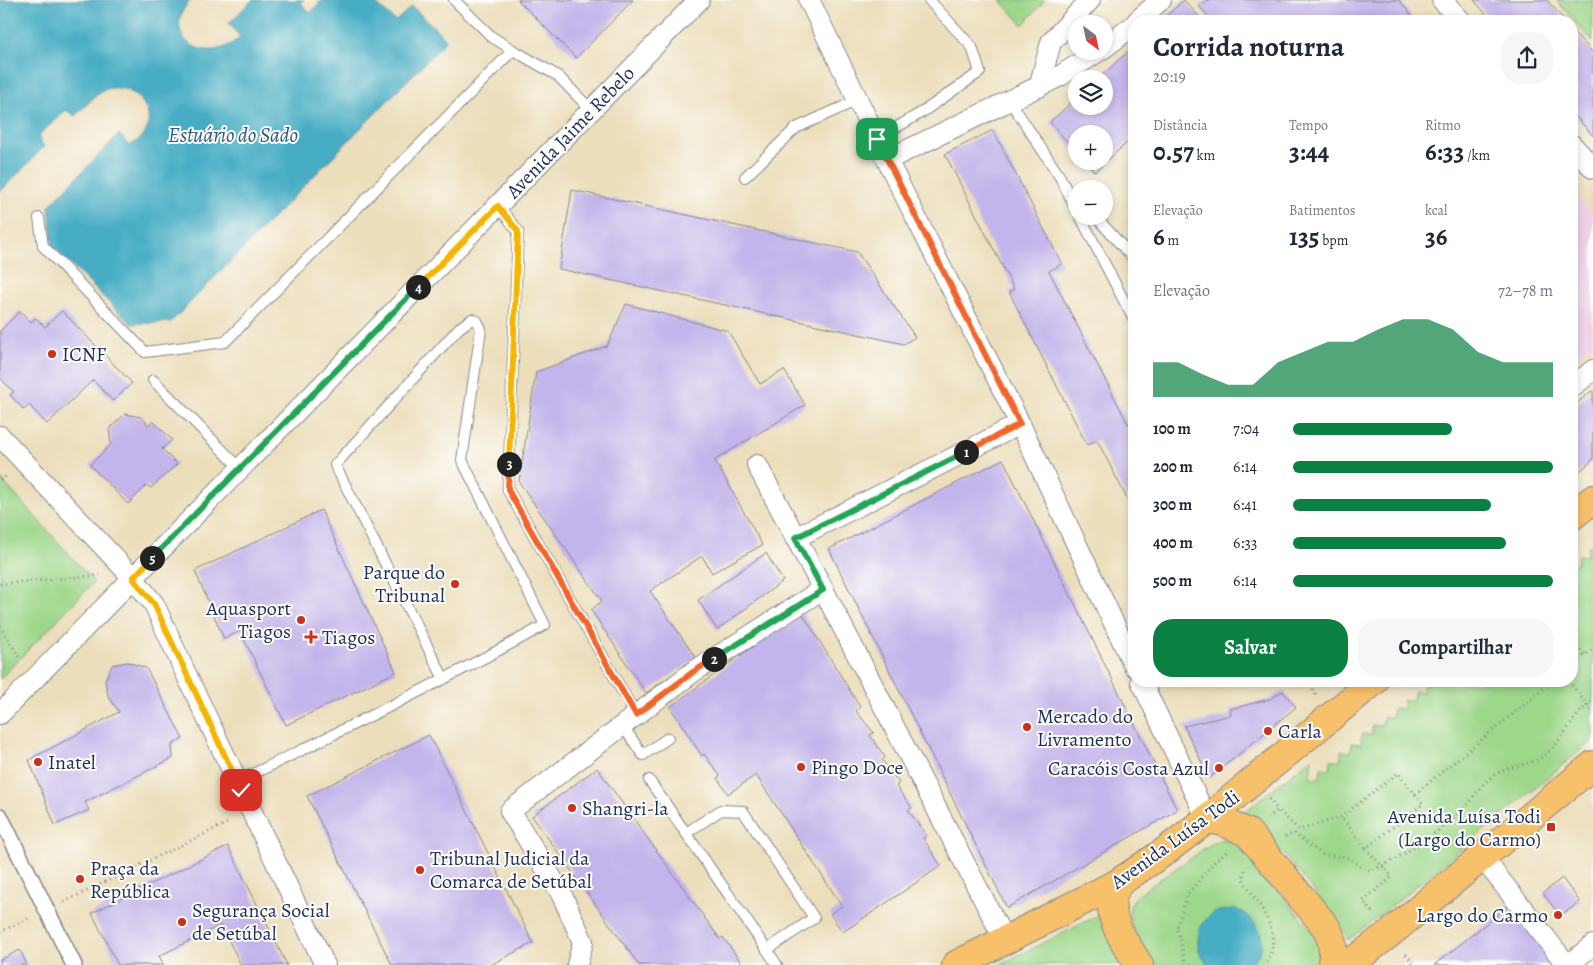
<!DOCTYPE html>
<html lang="pt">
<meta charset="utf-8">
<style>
body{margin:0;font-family:Alegreya,serif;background:#f6f6f7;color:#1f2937;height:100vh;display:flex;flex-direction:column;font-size:19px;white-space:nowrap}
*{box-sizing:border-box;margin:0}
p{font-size:16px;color:#747a83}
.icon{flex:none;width:28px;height:28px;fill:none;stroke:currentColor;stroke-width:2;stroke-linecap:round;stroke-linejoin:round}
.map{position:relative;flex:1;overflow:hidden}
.details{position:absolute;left:1128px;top:15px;width:450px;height:672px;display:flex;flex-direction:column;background:#fff;border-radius:20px;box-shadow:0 2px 8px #0003}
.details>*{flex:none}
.needle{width:32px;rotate:147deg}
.tools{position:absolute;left:1068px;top:15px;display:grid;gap:10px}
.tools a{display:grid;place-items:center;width:45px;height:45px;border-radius:50%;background:#fff;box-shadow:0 2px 8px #0003;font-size:25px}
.pin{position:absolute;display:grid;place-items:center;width:42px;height:42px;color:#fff;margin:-21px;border-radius:10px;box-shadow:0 2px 8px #0006}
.km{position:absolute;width:25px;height:25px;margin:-12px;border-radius:50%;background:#222;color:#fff;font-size:14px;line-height:25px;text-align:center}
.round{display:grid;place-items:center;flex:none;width:52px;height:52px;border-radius:20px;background:#f6f6f7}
.summary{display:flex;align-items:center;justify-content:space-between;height:85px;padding:0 25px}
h1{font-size:28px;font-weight:600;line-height:38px}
.figures{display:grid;grid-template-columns:repeat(3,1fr);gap:8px;height:85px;padding:5px 25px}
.figures div{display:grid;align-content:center}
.figures b{font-size:25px;font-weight:600}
.figures small{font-size:14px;font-weight:400}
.figures p{font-size:14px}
.chart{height:140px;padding:10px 25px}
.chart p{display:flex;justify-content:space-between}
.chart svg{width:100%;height:90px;margin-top:5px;fill:#0b8043;opacity:.7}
.cta{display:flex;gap:10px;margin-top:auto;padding:10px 25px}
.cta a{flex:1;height:58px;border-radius:20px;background:#0b8043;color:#fff;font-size:20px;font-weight:600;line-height:58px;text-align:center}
.cta a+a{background:#f6f6f7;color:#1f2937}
ul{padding:0 25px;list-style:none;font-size:16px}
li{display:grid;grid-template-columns:80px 60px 1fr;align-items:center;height:38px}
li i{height:12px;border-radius:6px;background:#0b8043}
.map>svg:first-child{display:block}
</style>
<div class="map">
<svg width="1593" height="965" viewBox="0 0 1593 965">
<rect width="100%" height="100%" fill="#fdfcf7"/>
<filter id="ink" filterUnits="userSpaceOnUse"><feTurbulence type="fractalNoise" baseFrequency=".02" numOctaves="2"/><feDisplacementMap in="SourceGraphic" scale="10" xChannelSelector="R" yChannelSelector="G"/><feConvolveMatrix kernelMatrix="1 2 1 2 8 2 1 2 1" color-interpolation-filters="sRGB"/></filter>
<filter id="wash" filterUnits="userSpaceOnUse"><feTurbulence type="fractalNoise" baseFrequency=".0096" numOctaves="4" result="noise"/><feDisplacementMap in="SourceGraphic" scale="20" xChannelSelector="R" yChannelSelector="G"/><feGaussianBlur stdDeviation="1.12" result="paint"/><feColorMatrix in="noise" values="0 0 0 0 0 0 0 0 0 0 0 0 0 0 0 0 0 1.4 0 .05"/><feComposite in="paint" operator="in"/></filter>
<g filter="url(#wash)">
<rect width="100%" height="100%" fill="#ecdebb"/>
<path fill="#efd0e7" d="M1571,189l22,26v128l-22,18z"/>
<path fill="#9dd78a" stroke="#5c8374" d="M1001,0h44l-22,25z
M1556,0h37v42z
M0,478l94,104 -94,97z
M1588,546h5v194l-211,174 -34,26 -1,-1 -5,-11 -6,-10 -75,-91 -16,-11 -2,-3 69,-55 -2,19 10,1 1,-10 9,1 1,-9h10v-9l10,1 1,-9 9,1 1,-10 10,1v-10l10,1 1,-9h9l1,-9 10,1v-9h10l1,-9 9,1 1,-9 147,-2v-117h6l1,-9 9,1z
M1222,839h6l12,5 76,92c5,10 5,21 -3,29h-158c-12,-20 -41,-52 -16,-71l72,-50z
M1099,915l24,50h-124z"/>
<path fill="#46adc5" stroke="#306e92" d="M0,0h191c-34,35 15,70 49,37l-11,-14 23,-23h52l-3,3 9,10 12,-13h55l-2,3 21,18 16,-15 35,34 -276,282 -40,2 -78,-77 -4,-41 70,-72 10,12c6,-4 14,-8 17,-15 12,-26 -22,-54 -45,-39 -10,7 -18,17 -26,24l-9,-6 -28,26 6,11 -44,45z
M1235,909c25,9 38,37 14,56h-40c-16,-13 -14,-39 3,-51 7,-4 15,-4 23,-5z"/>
<g id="blocks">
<path fill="#c3b4eb" d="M518,0h115l-57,58z
M1184,0l19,21h-42z
M1207,0h192l13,16 -6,5h-194l-13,-15z
M1474,0h73l18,21h-73z
M1571,29l22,24v83l-22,-25z
M1134,46v90l-39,36 -10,-11h19v-27h-28v18l-26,-30 26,-24v8h28v-27h-6z
M993,130l69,134 -13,7 79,153 6,-3v91l-37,-72 -10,5 -78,-153 5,-3 -69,-135z
M572,190l285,62 58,85 -11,7 -345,-75z
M626,304l102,27 32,53 24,-14 21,35 -90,55 47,85 -50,28 -10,-17 -52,35 46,67 -50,35 -55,-83 11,-9 -83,-119 17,-110 71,-26z
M20,311l11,11 5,-4 9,9 17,-16 70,72 -19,18 -20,-21 -46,44 -18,-19 -5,5 -14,-15 4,-3 -14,-14v-47z
M1593,390v70l-22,18v-70z
M125,414l16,3 8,8 4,-4 19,19 -10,9 15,15 -26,24 -4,-3 -19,19 -38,-39 21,-21 -2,-15z
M1003,459l174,351 -170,98 -178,-359z
M321,510l75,162 -110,53 -46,-94 -16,8 -29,-68z
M766,553l17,28 -66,49 -19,-30z
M801,611l59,96 -4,4 18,22 -4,2 15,22 -3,3 17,23 -3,3 16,22 -4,2 19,26 -4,2 18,28 -98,66 -13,-18 12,-8 -86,-131 -28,19 -11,-16 3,-2 -16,-22 -2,2 -32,-49z
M128,662l18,6 37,71 -11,6 1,13 -88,44 4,8 -34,15 -26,-65 90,-48 -11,-16 -3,-16 7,-15z
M1283,691l13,16 -85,70h-2l-25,-51 47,-11 -1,-6 40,-10z
M429,735l104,208 -43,22h-98l-85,-169z
M597,768l123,171 3,-2 20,28h-104l-107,-149z
M228,846l59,119h-46l-20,-40 -62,31 5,9h-46l-26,-52z
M1562,878l18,24 -20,14 -17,-23z
M1511,904l48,61h-125z
M20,950l7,15h-27v-5z"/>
</g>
</g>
<g filter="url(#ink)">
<use href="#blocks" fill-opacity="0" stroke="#84868c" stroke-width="1"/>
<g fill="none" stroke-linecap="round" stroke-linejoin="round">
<g stroke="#84868c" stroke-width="12">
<path id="service" d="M454,0l38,37 21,13
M1010,101l50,76 16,32
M877,139l47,-28 56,-39 -8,-25 -43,-47
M745,177l51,-49 62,-28
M498,206l20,25 -10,259 128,225
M1080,216l54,104
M1095,216l39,43
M39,218l4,28 102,106 80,-10 288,-292 45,26 33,34
M153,380l87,88
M622,725l21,30 25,-17
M649,780l118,170 47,-32 -71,-107 -22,-1 -35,23
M237,782c103,-51 207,-101 308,-157l-83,-165 19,-131 -4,-8 -5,-2 -13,9 -124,137 109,214
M767,950l10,15"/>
</g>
<g stroke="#84868c" stroke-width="18">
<path id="pedestrian" d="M0,816l74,149"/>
</g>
<g stroke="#84868c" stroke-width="22">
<path id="minor" d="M809,0l78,160 133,264 114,242
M1442,0l19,21
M1137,21l24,-21
M1104,48l30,-23
M1039,87l12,-45 39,-42
M1571,144l22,24
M887,160l173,-84 39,-25
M1571,388l22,-18
M0,436l133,142 21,26 33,72 138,289
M757,465l66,124 182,352
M795,538l225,-114
M1141,681l66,138
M0,714l699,-714
M1482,857l85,108
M577,965l6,-23 -22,-49 -51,-82 183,-139 130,-83
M1568,965l25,-20"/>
</g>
<g stroke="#84868c" stroke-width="30">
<path id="primary" d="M1571,517l22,-18
M1207,819l17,3 24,11 78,94c7,13 8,23 6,38
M1118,883c-2,5 -5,11 -6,16 -3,24 15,46 27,66
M956,965l162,-82 46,-31 43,-33 167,-138
M1348,965l41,-31 204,-169"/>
</g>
<path stroke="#84868c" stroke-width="3" stroke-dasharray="1 4" stroke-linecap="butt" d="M0,479l7,-3
M0,584l100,-9
M0,626l21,34
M1571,638l14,17
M1571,666l22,-17
M1307,681l9,14
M1569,681l24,32
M1415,794l138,-113
M1269,799l9,11
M1268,818l10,-8 21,20 42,-13 57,-44 25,31 -57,44 -25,-31
M1285,837l9,-4c8,6 16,13 25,19 8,6 20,2 29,6 8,4 14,13 23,12 16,-2 80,-47 92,-60 10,-11 17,-25 30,-34 16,-12 37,-9 53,-22 18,-15 27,-39 47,-54
M1366,848l26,29 -29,24 10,12
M1245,870l-2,9 2,4c16,25 40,52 20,82
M64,902l163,-79
M0,932l29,-14
M1406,954l9,11
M1186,965l-9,-38 10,-32 28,-34 11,-9"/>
<use href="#service" stroke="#fff" stroke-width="10"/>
<use href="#pedestrian" stroke="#fff" stroke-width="15"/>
<use href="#minor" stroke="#fff" stroke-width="20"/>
<use href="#primary" stroke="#f7c06b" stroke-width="28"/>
</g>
</g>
<g fill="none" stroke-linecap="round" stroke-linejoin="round" filter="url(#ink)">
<g stroke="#fff" stroke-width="10">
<path id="split-1" d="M877,139l143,285 -54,28"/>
</g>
<g stroke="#fff" stroke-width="10">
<path id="split-2" d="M714,659l109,-69 -28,-52 171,-86"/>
</g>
<g stroke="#fff" stroke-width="10">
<path id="split-3" d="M509,464l-1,26 128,225 57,-43 21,-13"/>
</g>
<g stroke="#fff" stroke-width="10">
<path id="split-4" d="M418,287l80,-81 20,25 -9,233"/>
</g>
<g stroke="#fff" stroke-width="10">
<path id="split-5" d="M152,558l266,-271"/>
</g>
<g stroke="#fff" stroke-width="10">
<path id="split-6" d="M152,558l-19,20 21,26 87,186"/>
</g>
<use href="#split-1" stroke="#f0652b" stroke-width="6"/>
<use href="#split-2" stroke="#22a559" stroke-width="6"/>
<use href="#split-3" stroke="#f0652b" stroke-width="6"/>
<use href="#split-4" stroke="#f5b400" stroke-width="6"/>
<use href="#split-5" stroke="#22a559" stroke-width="6"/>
<use href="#split-6" stroke="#f5b400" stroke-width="6"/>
</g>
<g fill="#c8321e" stroke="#fdfcf7" stroke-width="2">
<circle cx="52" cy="354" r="5"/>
<circle cx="455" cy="584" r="5"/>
<circle cx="301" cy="620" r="5"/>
<path d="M308.5 629.5h5v5h5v5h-5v5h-5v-5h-5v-5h5z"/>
<circle cx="1027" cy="727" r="5"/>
<circle cx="1268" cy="731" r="5"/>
<circle cx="38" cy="762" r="5"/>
<circle cx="801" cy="767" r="5"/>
<circle cx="1219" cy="768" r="5"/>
<circle cx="572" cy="808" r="5"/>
<rect x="1546" y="822" width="10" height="10" rx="2.5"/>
<circle cx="420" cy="870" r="5"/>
<circle cx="80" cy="879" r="5"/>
<circle cx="1558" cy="915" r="5"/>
<circle cx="182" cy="922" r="5"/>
</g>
<g text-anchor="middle" stroke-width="4" stroke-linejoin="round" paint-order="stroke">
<g font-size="20" fill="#1b2f5e" stroke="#fdfcf7">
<text transform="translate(570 132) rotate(-46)" y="7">Avenida Jaime Rebelo</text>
<text transform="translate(1175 839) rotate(-36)" y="7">Avenida Luísa Todi</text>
</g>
<g font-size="20" fill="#1b2f5e" stroke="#fdfcf7" text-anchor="start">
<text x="62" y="361">ICNF</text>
<text x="445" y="579" text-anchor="end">Parque do<tspan x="445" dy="23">Tribunal</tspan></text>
<text x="291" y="615" text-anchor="end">Aquasport<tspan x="291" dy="23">Tiagos</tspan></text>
<text x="322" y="644">Tiagos</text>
<text x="1037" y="723">Mercado do<tspan x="1037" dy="23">Livramento</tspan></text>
<text x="1278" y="738">Carla</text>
<text x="48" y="769">Inatel</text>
<text x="811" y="774">Pingo Doce</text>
<text x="1209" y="775" text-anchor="end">Caracóis Costa Azul</text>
<text x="582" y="815">Shangri-la</text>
<text x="1541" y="823" text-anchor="end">Avenida Luísa Todi<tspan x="1541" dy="23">(Largo do Carmo)</tspan></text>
<text x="430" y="865">Tribunal Judicial da<tspan x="430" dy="23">Comarca de Setúbal</tspan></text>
<text x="90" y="875">Praça da<tspan x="90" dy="23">República</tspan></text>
<text x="192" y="917">Segurança Social<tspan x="192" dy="23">de Setúbal</tspan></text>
<text x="1548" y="922" text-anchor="end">Largo do Carmo</text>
</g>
<g font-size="21" font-style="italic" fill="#2a5b82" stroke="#fdfcf7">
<text x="233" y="142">Estuário do Sado</text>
</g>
</g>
</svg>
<div class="tools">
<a><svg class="needle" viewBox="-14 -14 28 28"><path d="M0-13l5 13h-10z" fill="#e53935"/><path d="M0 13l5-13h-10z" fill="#747a83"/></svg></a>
<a><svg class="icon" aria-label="layers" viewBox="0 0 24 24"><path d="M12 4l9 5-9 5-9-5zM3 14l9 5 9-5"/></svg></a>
<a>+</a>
<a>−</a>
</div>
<div class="pin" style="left:877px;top:139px;background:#1e9e55"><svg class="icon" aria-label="arrive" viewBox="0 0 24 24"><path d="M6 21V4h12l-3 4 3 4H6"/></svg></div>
<div class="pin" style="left:241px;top:790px;background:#d93025"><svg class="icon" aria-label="check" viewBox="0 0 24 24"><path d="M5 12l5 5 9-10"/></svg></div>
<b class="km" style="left:966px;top:452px">1</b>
<b class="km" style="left:714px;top:659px">2</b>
<b class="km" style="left:509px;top:464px">3</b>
<b class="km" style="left:418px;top:287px">4</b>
<b class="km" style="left:152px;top:558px">5</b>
<section class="details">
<div class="summary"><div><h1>Corrida noturna</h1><p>20:19</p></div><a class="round"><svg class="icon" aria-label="share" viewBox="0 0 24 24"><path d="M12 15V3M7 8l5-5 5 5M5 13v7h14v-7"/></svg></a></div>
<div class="figures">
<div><p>Distância</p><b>0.57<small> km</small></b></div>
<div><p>Tempo</p><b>3:44</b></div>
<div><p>Ritmo</p><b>6:33<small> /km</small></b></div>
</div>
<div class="figures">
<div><p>Elevação</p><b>6<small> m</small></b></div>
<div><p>Batimentos</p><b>135<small> bpm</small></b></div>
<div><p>kcal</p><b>36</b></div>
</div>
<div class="chart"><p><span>Elevação</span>72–78 m</p>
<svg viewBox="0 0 160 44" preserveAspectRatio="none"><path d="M0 44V27L10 27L20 33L30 38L40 38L50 27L60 22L70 17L80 17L90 11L100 6L110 6L120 11L130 22L140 27L150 27L160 27V44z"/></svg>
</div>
<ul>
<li><b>100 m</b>7:04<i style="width:61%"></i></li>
<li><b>200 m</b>6:14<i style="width:100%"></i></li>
<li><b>300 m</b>6:41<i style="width:76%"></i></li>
<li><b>400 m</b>6:33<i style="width:82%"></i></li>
<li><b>500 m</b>6:14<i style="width:100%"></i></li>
</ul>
<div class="cta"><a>Salvar</a><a>Compartilhar</a></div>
</section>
</div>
